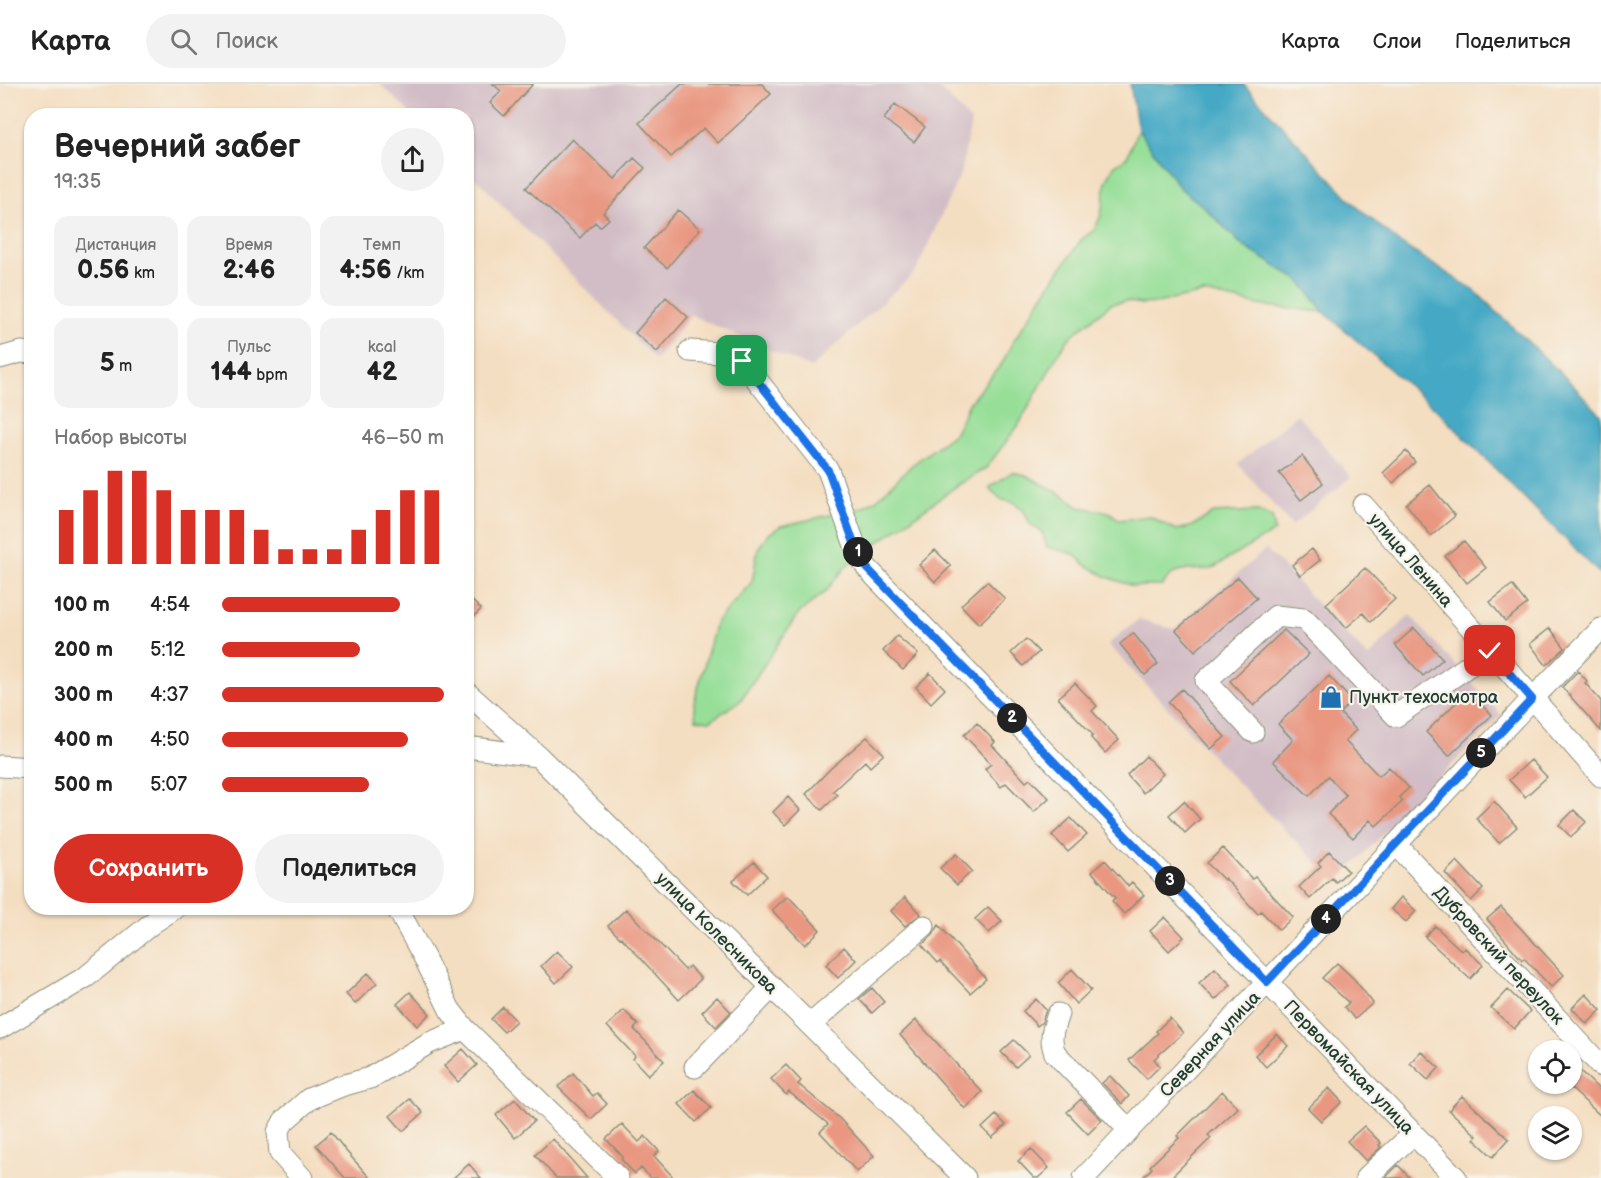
<!DOCTYPE html>
<html lang="ru">
<meta charset="utf-8">
<style>
body{margin:0;font-family:"Balsamiq Sans",sans-serif;background:#f2f2f2;color:#222;height:100vh;display:flex;flex-direction:column;font-size:22px;white-space:nowrap}
*{box-sizing:border-box;margin:0}
p{font-size:20px;color:#767676}
.icon{flex:none;width:33px;height:33px;fill:none;stroke:currentColor;stroke-width:2;stroke-linecap:round;stroke-linejoin:round}
.map{position:relative;flex:1;overflow:hidden}
.side{position:absolute;left:24px;top:24px;width:450px;height:807px;display:flex;flex-direction:column;background:#fff;border-radius:24px;box-shadow:0 2px 4px #0004}
.side>*{flex:none}
.buttons{position:absolute;left:1528px;top:956px;display:grid;gap:12px}
.buttons a{display:grid;place-items:center;width:54px;height:54px;border-radius:50%;background:#fff;box-shadow:0 2px 4px #0004;font-size:30px}
.pin{position:absolute;display:grid;place-items:center;width:51px;height:51px;color:#fff;margin:-26px;border-radius:12px;box-shadow:0 3px 9px #0006}
.km{position:absolute;width:30px;height:30px;margin:-15px;border-radius:50%;background:#222;color:#fff;font-size:16px;line-height:30px;text-align:center}
.round{display:grid;place-items:center;flex:none;width:63px;height:63px;border-radius:32px;background:#f2f2f2}
.overview{display:flex;align-items:center;justify-content:space-between;height:102px;padding:0 30px}
h1{font-size:33px;font-weight:600;line-height:45px}
.stats{display:grid;grid-template-columns:repeat(3,1fr);gap:9px;height:102px;padding:6px 30px}
.stats div{display:grid;align-content:center;border-radius:15px;background:#f2f2f2;text-align:center}
.stats b{font-size:26px;font-weight:600}
.stats small{font-size:16px;font-weight:400}
.stats p{font-size:16px}
.chart{height:168px;padding:12px 30px}
.chart p{display:flex;justify-content:space-between}
.chart svg{width:100%;height:108px;margin-top:6px;stroke:#d93025;stroke-width:6}
.button{display:flex;gap:12px;margin-top:auto;padding:12px 30px}
.button a{flex:1;height:69px;border-radius:36px;background:#d93025;color:#fff;font-size:24px;font-weight:600;line-height:69px;text-align:center}
.button a+a{background:#f2f2f2;color:#222}
ul{padding:0 30px;list-style:none;font-size:20px}
li{display:grid;grid-template-columns:96px 72px 1fr;align-items:center;height:45px}
li i{height:15px;border-radius:8px;background:#d93025}
header{display:flex;align-items:center;gap:36px;box-sizing:border-box;height:84px;padding:0 30px;background:#fff;border-bottom:2px solid #e0e0e0}
header strong{font-size:28px}
nav{display:flex;gap:33px;margin-inline-start:auto;font-size:21px}
.search{width:420px;height:54px;background:#f2f2f2;display:flex;align-items:center;gap:15px;box-sizing:border-box;padding:0 21px;border-radius:33px;color:#767676;font-size:22px}
.map>svg:first-child{display:block}
</style>
<header>
<strong>Карта</strong>
<div class="search"><svg class="icon" aria-label="search" viewBox="0 0 24 24"><circle cx="10" cy="10" r="6"/><path d="M15 15l6 6"/></svg>Поиск</div>
<nav><a>Карта</a><a>Слои</a><a>Поделиться</a></nav>
</header>
<div class="map">
<svg width="1601" height="1094" viewBox="0 0 1601 1094">
<rect width="100%" height="100%" fill="#f7f3e8"/>
<filter id="ink" filterUnits="userSpaceOnUse"><feTurbulence type="fractalNoise" baseFrequency=".0167" numOctaves="2"/><feDisplacementMap in="SourceGraphic" scale="12" xChannelSelector="R" yChannelSelector="G"/><feConvolveMatrix kernelMatrix="1 2 1 2 8 2 1 2 1" color-interpolation-filters="sRGB"/></filter>
<filter id="wash" filterUnits="userSpaceOnUse"><feTurbulence type="fractalNoise" baseFrequency=".008" numOctaves="4" result="noise"/><feDisplacementMap in="SourceGraphic" scale="24" xChannelSelector="R" yChannelSelector="G"/><feGaussianBlur stdDeviation="1.35" result="paint"/><feColorMatrix in="noise" values="0 0 0 0 0 0 0 0 0 0 0 0 0 0 0 0 0 1.4 0 .05"/><feComposite in="paint" operator="in"/></filter>
<g filter="url(#wash)">
<rect width="100%" height="100%" fill="#f4dec1"/>
<path fill="#d2bdc6" d="M380,0h555l36,37 -10,51 -45,99 -105,97 -120,-53 -35,45 -189,-190 -1,-54 -54,-1z
M1297,330l54,63 -59,49 -54,-62z
M1266,465l102,108 42,-42 91,100 -165,167 -105,-106 -123,-132 31,-25 35,10z"/>
<path fill="#97df99" stroke="#5b8e66" stroke-width="1.5" d="M1138,46l42,58 24,19 39,39 57,35 24,31 -60,-6 -60,-13 -48,10 -15,1 -15,-3 -15,3 -40,32 -10,13 -43,77 -32,42 -28,17 -111,80 -21,26 -28,23 -58,87 -30,20 -14,-2 -2,-16 22,-81 36,-40 6,-33 9,-14 14,-9 80,-18 16,-9 35,-34 42,-31 16,-32 33,-40 8,-17 38,-59 32,-46 14,-11 6,-14 5,-33 8,-16 13,-9z
M1012,388l14,3 38,21 14,11 31,5 11,8 29,-4 27,14 14,-3 24,-14 44,-2 14,6 3,14 -64,38 -29,1 -12,5 -8,11h-29l-26,-9 -23,-13 -10,-10 -27,-7 -5,-15 -12,-8 -6,-13 -9,-8 -15,-4 -11,-11z"/>
<path fill="#45a9c5" stroke="#32737c" stroke-width="1.5" d="M1130,0h113l112,121 46,39 74,47 94,90 32,34v160l-162,-163 -115,-100 -24,-31 -57,-35 -39,-39 -24,-19 -42,-58z"/>
<g id="blocks">
<path fill="#e99781" d="M493,0h40l-29,32 -14,-13 11,-12z
M682,0h80l9,10 -53,49 -14,-15 -33,29 -32,-34z
M895,20l30,23 -11,15 -30,-23z
M572,55l43,40 19,-21 11,10 -42,45 6,6 -9,8 -5,-5 -15,16 -54,-50z
M678,126l22,19 -33,39 -23,-20z
M666,213l22,20 -31,35 -22,-19z
M1406,367l9,11 -22,21 -10,-10z
M1302,372l21,27 -22,17 -22,-27z
M1430,401l25,31 -24,20 -25,-32z
M1464,457l22,27 -19,15 -22,-27z
M1312,465l8,11 -20,16 -8,-11z
M935,466l16,16 -16,16 -16,-17z
M1365,484l30,31 -24,23 -8,-9 -17,15 -20,-24z
M1238,493l19,21 -62,53 -19,-21z
M987,497l18,18 -26,25 -18,-19z
M1512,501l15,19 -22,17 -15,-19z
M466,511l15,14 -15,16z
M1414,544l29,31 -20,17 -28,-31z
M1550,544l15,20 -19,17 -16,-21z
M1284,546l25,24 -55,52 -24,-25z
M1133,549l25,31 -13,11 -25,-31z
M897,552l21,18 -15,16 -20,-19z
M1026,555l13,13 -16,14 -12,-13z
M1578,587l9,10 -2,2 16,18v30l-39,-44z
M930,589l15,16 -14,14 -15,-16z
M1329,592l23,25 -12,12 16,17 -11,11 34,35 10,-9 20,21 -10,9 4,4 -27,25 -6,-6 -17,18 -25,-24 18,-19 -18,-19 -19,20 -36,-35 20,-21 -15,-16z
M1075,599l22,23 -5,5 27,29 -14,13 -14,-15 2,-3 -35,-37z
M1182,605l43,48 -14,12 -43,-47z
M1468,607l24,24 -43,41 -23,-24z
M977,639l18,19 -3,3 34,37 4,-3 19,19 -15,14 -28,-29 -5,4 -16,-18 6,-5 -27,-29z
M867,653l17,17 -14,13 -5,-6 -32,30 4,4 -15,15 -16,-16 24,-25z
M1146,672l17,18 -20,19 -16,-18z
M1531,676l16,17 -22,20 -16,-17z
M788,713l12,13 -15,15 -12,-13z
M1184,717l16,18 -15,14 -16,-18z
M1494,717l23,26 -18,16 -23,-25z
M1574,726l12,12 -15,15 -12,-12z
M1071,734l16,17 -19,17 -16,-17z
M1223,764l29,31 3,-2 38,40 -14,13 -18,-19 -3,3 -33,-36 -1,2 -17,-17z
M1329,767l19,20 -12,11 -4,-4 -22,21 -11,-12 22,-21 -3,-3z
M956,770l16,17 -15,14 -17,-17z
M1105,776l23,26 4,-4 12,13 -20,19 -12,-13 3,-3 -23,-26z
M1457,777l26,28 -12,12 -26,-28z
M754,778l13,14 -20,19 -14,-14z
M788,812l32,34 -15,15 -33,-35z
M905,813l16,17 -16,12 -14,-15z
M1401,813l15,14 -10,11 -15,-13z
M988,823l14,14 -13,12 -14,-14z
M1501,823l63,68 -13,12 -27,-29 -2,2 -35,-41z
M626,825l59,61 4,-4 12,13 -22,21 -58,-63 -1,1 -12,-12z
M1165,833l19,20 -15,14 -19,-20z
M939,841l47,54 -16,14 -30,-32 -2,2 -16,-18 11,-10z
M1435,842l27,25 3,-3 18,17 -13,14 -45,-42z
M844,863l12,13 -18,18 -12,-13z
M557,867l16,16 -17,16 -15,-17z
M1337,879l17,16 19,24 -18,16 -11,-12 5,-4 -27,-25z
M1215,884l16,17 -16,15 -16,-17z
M1072,885l19,21 -15,14 -18,-21z
M368,889l9,10 -22,21 -9,-10z
M872,904l12,14 -12,11 -13,-14z
M1508,906l22,21 -16,18 -23,-21z
M410,908l20,22 -13,12 -20,-22z
M1586,910l15,16 -14,14 -15,-16z
M717,913l14,15 -15,15 -14,-15z
M1036,915l10,11 -4,12 -5,4 -14,-15z
M503,923l13,14 -12,11 -13,-13z
M624,926l14,15 -4,4 30,32 -16,14 -15,-16 2,-3 -28,-30z
M1170,934l13,15 -29,26 6,7 -13,13 -18,-19 29,-27 -2,-2z
M916,936l66,72 -17,17 -65,-74z
M1277,950l11,12 -22,21 -11,-12z
M1014,956l15,15 -13,12 -15,-15z
M463,965l14,16 -19,17 -14,-16z
M1421,967l18,17 -11,12 -18,-17z
M786,981l15,16 -3,3 42,35 34,37 -17,16 -37,-40 8,-8 -39,-32 -3,3 -15,-16z
M1579,986l22,21v25l-35,-32 6,-1v-5z
M573,989l20,23 4,-3 10,11 -16,15 -33,-32z
M1110,992l19,20 -7,8 -20,-21z
M1329,1004l13,14 -21,19 -13,-13z
M694,1006l17,18 -15,14 -17,-18z
M1222,1007l16,17 -30,27 3,3 -41,40h-28l10,-10 -2,-2 29,-28 -2,-2z
M1462,1012l47,43 -16,18 -19,-18 3,-3 -28,-26z
M410,1015l13,14 -20,18 -13,-15z
M515,1015l19,22 -19,17 -19,-23z
M1081,1015l21,21 -14,14 -21,-22z
M996,1031l10,10 -14,13 -10,-10z
M622,1040l17,18 6,-6 14,15 -5,5 20,22h-23l-10,-10 -6,6 -14,-15 2,-2 -17,-18z
M1364,1042l17,17 -2,2 2,2 -15,14 -19,-20z
M331,1048l15,19 24,27h-25l-29,-33z
M553,1055l34,39h-31l-21,-23z
M1031,1065l18,19 -11,10h-4l-16,-17z
M469,1080l12,14h-28z
M1398,1081l12,13h-25z"/>
</g>
</g>
<g filter="url(#ink)">
<use href="#blocks" fill-opacity="0" stroke="#8a8e7a" stroke-width="1.5"/>
<g fill="none" stroke-linecap="round" stroke-linejoin="round">
<g stroke="#8a8e7a" stroke-width="23">
<path id="minor" d="M690,267l30,2 22,8 86,109 29,81 10,17 589,610
M0,274l21,-6 11,1
M1363,421l238,271
M466,608l72,64 427,422
M1253,648l-47,-51 70,-65 28,3 92,97 94,-65
M466,663l71,9
M0,682l32,2
M1396,760l205,222
M1058,930c-5,14 -9,25 -3,39l74,77
M810,941l114,-99
M0,944l86,-51 65,-53 24,-16
M465,945l153,149
M695,983l77,-80
M302,1094l-22,-25 -2,-21 6,-11 25,-22 32,-13 29,-8 59,-35 36,-14 -15,-19 -25,-51 -28,-51
M1084,1094l448,-479 69,-70
M1366,1094l47,-44"/>
</g>
<use href="#minor" stroke="#fff" stroke-width="21"/>
</g>
</g>
<g fill="none" stroke-linecap="round" stroke-linejoin="round" filter="url(#ink)">
<g stroke="#fff" stroke-width="12">
<path id="route" d="M742,277l86,109 22,62 7,19 10,17 400,414 265,-283 -42,-48"/>
</g>
<use href="#route" stroke="#1a73e8" stroke-width="8"/>
</g>
<defs>
<g id="shop-bare" transform="scale(1.8)"><path d="M-5-2.5h2.3a2.7 3.5 0 0 1 5.4 0H5L5.5 6h-11ZM-1.5-2.5h3a1.5 2.3 0 0 0-3 0Z" fill="#1f6fb2" stroke="#f7f3e8" stroke-width="2.5" paint-order="stroke"/></g>
</defs>
<g fill-rule="evenodd">
<use href="#shop-bare" x="1331" y="613"/>
</g>
<g text-anchor="middle" stroke-width="4.5" stroke-linejoin="round" paint-order="stroke">
<g font-size="18" fill="#1f3d34" stroke="#f7f3e8">
<text transform="translate(1411 476) rotate(49)" y="6">улица Ленина</text>
<text transform="translate(717 849) rotate(45)" y="6">улица Колесникова</text>
<text transform="translate(1499 871) rotate(47)" y="6">Дубровский переулок</text>
<text transform="translate(1210 960) rotate(-47)" y="6">Северная улица</text>
<text transform="translate(1349 983) rotate(46)" y="6">Первомайская улица</text>
</g>
<g font-size="18" fill="#1f3d34" stroke="#f7f3e8" text-anchor="start">
<text x="1349" y="619">Пункт техосмотра</text>
</g>
</g>
</svg>
<div class="buttons">
<a><svg class="icon" aria-label="locate" viewBox="0 0 24 24"><circle cx="12" cy="12" r="6"/><path d="M12 2v4M12 18v4M2 12h4M18 12h4"/></svg></a>
<a><svg class="icon" aria-label="layers" viewBox="0 0 24 24"><path d="M12 4l9 5-9 5-9-5zM3 14l9 5 9-5"/></svg></a>
</div>
<div class="pin" style="left:742px;top:277px;background:#1e9e55"><svg class="icon" aria-label="arrive" viewBox="0 0 24 24"><path d="M6 21V4h12l-3 4 3 4H6"/></svg></div>
<div class="pin" style="left:1490px;top:567px;background:#d93025"><svg class="icon" aria-label="check" viewBox="0 0 24 24"><path d="M5 12l5 5 9-10"/></svg></div>
<b class="km" style="left:858px;top:468px">1</b>
<b class="km" style="left:1012px;top:634px">2</b>
<b class="km" style="left:1170px;top:797px">3</b>
<b class="km" style="left:1326px;top:835px">4</b>
<b class="km" style="left:1481px;top:669px">5</b>
<section class="side">
<div class="overview"><div><h1>Вечерний забег</h1><p>19:35</p></div><a class="round"><svg class="icon" aria-label="share" viewBox="0 0 24 24"><path d="M12 15V3M7 8l5-5 5 5M5 13v7h14v-7"/></svg></a></div>
<div class="stats">
<div><p>Дистанция</p><b>0.56<small> km</small></b></div>
<div><p>Время</p><b>2:46</b></div>
<div><p>Темп</p><b>4:56<small> /km</small></b></div>
</div>
<div class="stats">
<div><b>5<small> m</small></b></div>
<div><p>Пульс</p><b>144<small> bpm</small></b></div>
<div><p>kcal</p><b>42</b></div>
</div>
<div class="chart"><p><span>Набор высоты</span>46–50 m</p>
<svg viewBox="0 0 160 44" preserveAspectRatio="none"><path d="M5 44V22M15 44V14M25 44V6M35 44V6M45 44V14M55 44V22M65 44V22M75 44V22M85 44V30M95 44V38M105 44V38M115 44V38M125 44V30M135 44V22M145 44V14M155 44V14"/></svg>
</div>
<ul>
<li><b>100 m</b>4:54<i style="width:80%"></i></li>
<li><b>200 m</b>5:12<i style="width:62%"></i></li>
<li><b>300 m</b>4:37<i style="width:100%"></i></li>
<li><b>400 m</b>4:50<i style="width:84%"></i></li>
<li><b>500 m</b>5:07<i style="width:66%"></i></li>
</ul>
<div class="button"><a>Сохранить</a><a>Поделиться</a></div>
</section>
</div>
